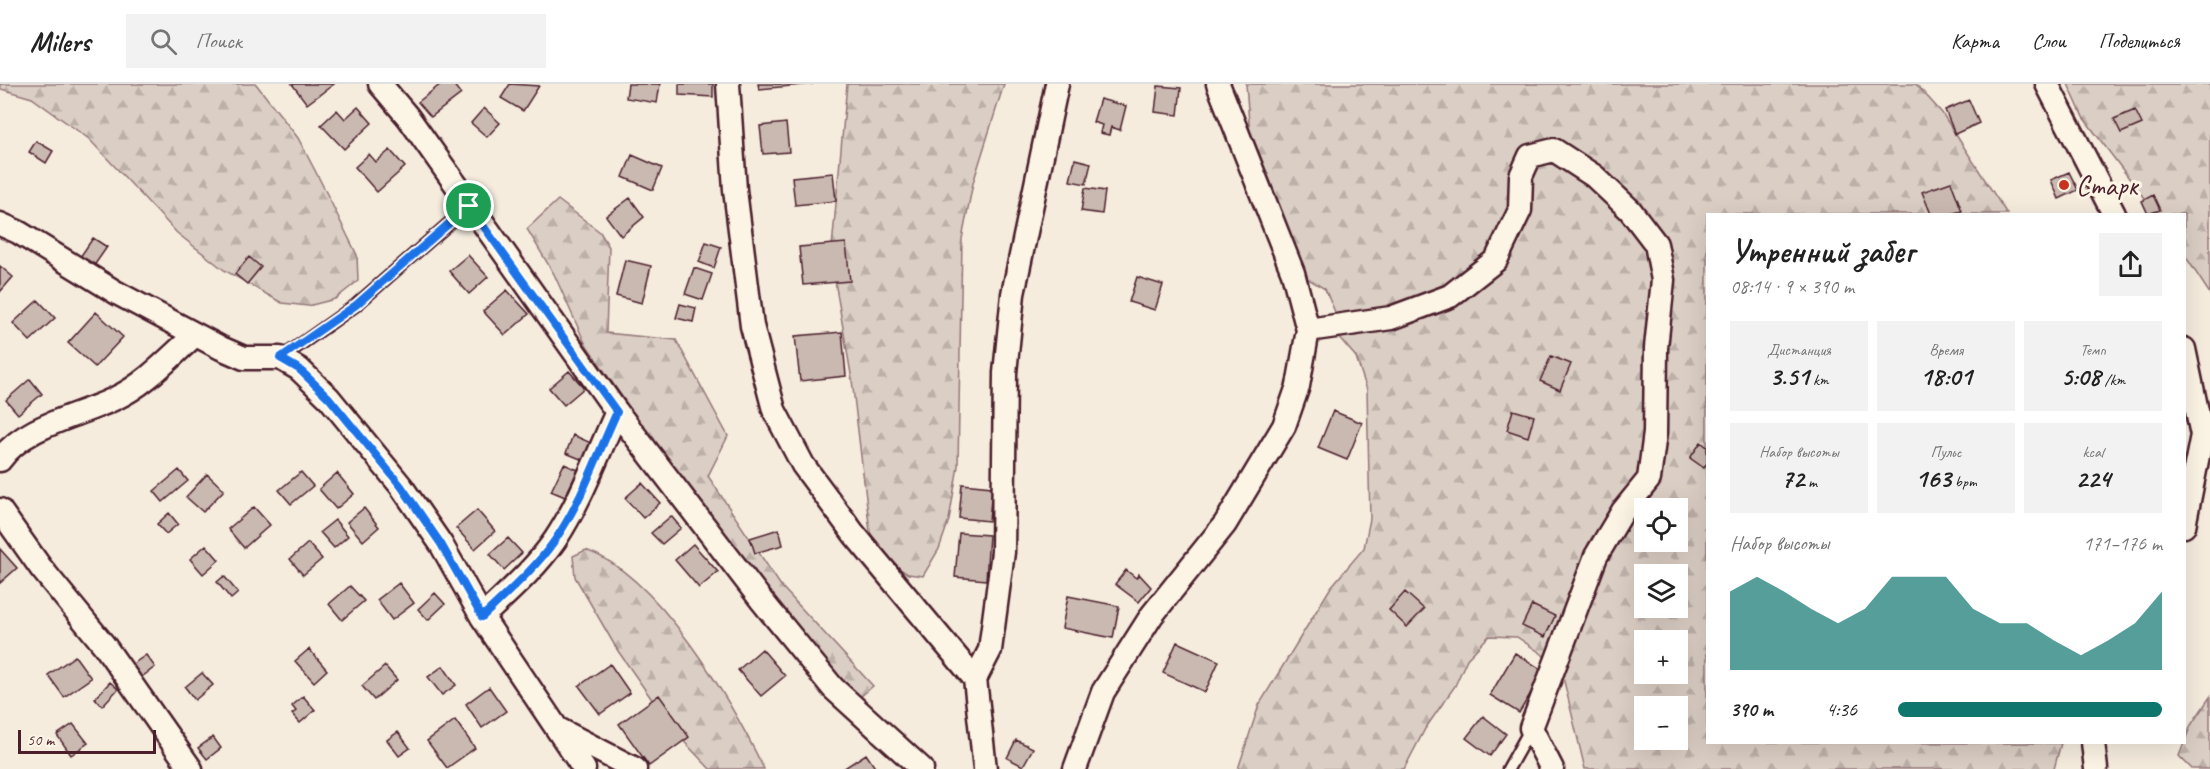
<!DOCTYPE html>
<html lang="ru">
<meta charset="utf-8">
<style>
body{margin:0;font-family:Caveat,sans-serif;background:#f2f2f2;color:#222;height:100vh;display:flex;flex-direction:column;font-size:22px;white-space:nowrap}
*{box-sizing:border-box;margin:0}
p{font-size:20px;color:#767676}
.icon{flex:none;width:33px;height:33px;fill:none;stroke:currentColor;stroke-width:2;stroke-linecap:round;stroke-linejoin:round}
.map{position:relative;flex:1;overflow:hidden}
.details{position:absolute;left:1706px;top:129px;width:480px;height:531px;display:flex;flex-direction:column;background:#fff;border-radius:0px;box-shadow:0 6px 24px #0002}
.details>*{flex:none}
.fabs{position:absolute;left:1634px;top:414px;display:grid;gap:12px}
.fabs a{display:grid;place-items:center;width:54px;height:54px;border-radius:0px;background:#fff;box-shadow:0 6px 24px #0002;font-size:30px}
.scale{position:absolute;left:18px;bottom:15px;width:138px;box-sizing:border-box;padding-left:6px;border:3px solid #4a1f2b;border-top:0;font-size:16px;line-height:21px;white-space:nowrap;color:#4a1f2b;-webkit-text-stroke:4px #fcf5e5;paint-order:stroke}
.pin{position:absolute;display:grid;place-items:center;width:51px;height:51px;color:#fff;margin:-26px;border:3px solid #fff;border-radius:50%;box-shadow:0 2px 6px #0007}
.round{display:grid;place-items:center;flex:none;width:63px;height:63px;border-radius:0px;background:#f2f2f2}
.headline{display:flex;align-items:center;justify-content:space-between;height:102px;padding:0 24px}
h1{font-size:33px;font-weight:800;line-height:45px}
.figures{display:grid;grid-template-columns:repeat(3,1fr);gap:9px;height:102px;padding:6px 24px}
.figures div{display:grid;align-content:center;border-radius:0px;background:#f2f2f2;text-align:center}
.figures b{font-size:26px;font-weight:800}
.figures small{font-size:16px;font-weight:400}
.figures p{font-size:16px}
.chart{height:168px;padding:12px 24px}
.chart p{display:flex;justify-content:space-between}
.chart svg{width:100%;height:108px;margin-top:6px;fill:#0f766e;opacity:.7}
ul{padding:0 24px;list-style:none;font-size:20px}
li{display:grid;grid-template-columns:96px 72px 1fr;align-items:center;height:45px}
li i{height:15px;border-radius:8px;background:#0f766e}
header{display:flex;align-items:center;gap:36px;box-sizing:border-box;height:84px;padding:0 30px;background:#fff;border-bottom:2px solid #e0e0e0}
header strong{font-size:28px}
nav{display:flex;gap:33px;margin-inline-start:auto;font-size:21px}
.search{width:420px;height:54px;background:#f2f2f2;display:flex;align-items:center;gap:15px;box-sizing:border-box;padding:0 21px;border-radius:0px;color:#767676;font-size:22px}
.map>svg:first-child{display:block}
</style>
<header>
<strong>Milers</strong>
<div class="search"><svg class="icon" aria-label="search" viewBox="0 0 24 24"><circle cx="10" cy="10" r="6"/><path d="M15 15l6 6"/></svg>Поиск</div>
<nav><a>Карта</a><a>Слои</a><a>Поделиться</a></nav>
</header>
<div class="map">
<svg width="2210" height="685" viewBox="0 0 2210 685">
<defs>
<pattern id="forest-firs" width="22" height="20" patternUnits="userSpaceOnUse" patternTransform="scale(1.5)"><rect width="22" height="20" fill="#dbcec4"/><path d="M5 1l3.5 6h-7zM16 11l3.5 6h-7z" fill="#bdb0a9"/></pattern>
</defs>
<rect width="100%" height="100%" fill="#f5ecde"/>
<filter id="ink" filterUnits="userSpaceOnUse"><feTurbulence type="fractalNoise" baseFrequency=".0167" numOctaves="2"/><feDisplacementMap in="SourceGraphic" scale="12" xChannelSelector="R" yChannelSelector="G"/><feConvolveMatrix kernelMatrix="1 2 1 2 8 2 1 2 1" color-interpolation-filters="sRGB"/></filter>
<g filter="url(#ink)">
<path fill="url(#forest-firs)" stroke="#927678" stroke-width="1.5" fill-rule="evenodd" d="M0,0h256l42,54 23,44 36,73 1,26 -23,18 -27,7 -26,-3 -58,-33 -47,-37 -88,-94 -57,-41 -31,-9z
M847,0h157l-31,99 -11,56 -4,227 -9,54 -10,29 -16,27 -15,-2 -24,-16 -14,-26 -18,-152 -21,-122z
M1246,0h670l26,29 65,101h-300v528l354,1 -7,26h-469l-22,-92 -21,-23 -25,-17 -28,-1 -22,23 -12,27 -30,43 -21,40h-166l21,-64 72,-118 33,-39 6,-29 -3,-129 -11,-33 -19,-22 -2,-23 -10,-23 -20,-12 -55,-141zM1644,424h33v34h-33zM1644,490h33v34h-33zM1644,556h33v34h-33zM1644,622h33v34h-33z
M2068,0h142v210l-26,-40v-40h-28l-73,-97z
M558,116l42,32 9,15 -3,86 70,7 52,96 -20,40 73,110 92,100 -13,11 -53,-53 -158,-208 -64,-93 -31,-69 -27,-45z
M586,466c73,26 145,151 178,219h-54l-36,-38 -56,-80 -43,-74 -2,-21z
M2210,613v72h-18l-13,-13 12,-31z"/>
<path fill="#cab9b1" stroke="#4a1f2b" stroke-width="1.5" d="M292,0h42l-27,20z
M441,0h12l8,10 -30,23 -13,-15z
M510,0l29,2 -16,25 -22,-13z
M628,0h32l-3,19 -31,-5z
M679,0h34v13l-34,-2z
M758,0h55l-54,5z
M1158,2l23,2 -3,27 -23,-3z
M1100,15l26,7 -6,24 -9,-3 -2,8 -9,-2 2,-8 -9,-3z
M1969,16l10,23 -24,11 -10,-24z
M358,23l14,16 -28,26 -23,-24 16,-15 8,9z
M484,24l16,15 -13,14 -16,-14z
M2135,26l7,14 -21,9 -7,-14z
M786,39l3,29 -26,2 -3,-28z
M36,57l17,10 -7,12 -17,-11z
M390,66l15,17 -28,25 -22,-25 14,-13 7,8z
M632,71l30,13 -9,22 -30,-13z
M1075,75l16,4 -5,21 -16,-3z
M2069,88l9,18 -19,9 -8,-19z
M833,89l3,28 -41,4 -3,-28z
M1951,98l11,29 -12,3h-19l-9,-22z
M1085,104l20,3 -3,23 -21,-3z
M2153,111l7,15 -12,4 -6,-13z
M630,114l14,19 -23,19 -15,-20z
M93,154l14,9 -16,23 -13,-10z
M706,158l15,5 -7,21 -15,-6z
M846,159l4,38 -47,4 -4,-38z
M468,171l20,22 -19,17 -20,-23z
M249,173l12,10 -14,17 -12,-10z
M625,176l26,6 -9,37 -26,-7z
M0,182l13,11 -13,15z
M694,184l18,6 -9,26 -18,-6z
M1137,193l26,8 -8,25 -26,-8z
M507,206l22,24 -24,21 -22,-24z
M38,216l17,18 -25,23 -17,-18z
M680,220l16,4 -3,14 -17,-4z
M96,228l27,25 -28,30 -27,-24z
M842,248l4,44 -46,5 -5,-45z
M1551,272l20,8 -11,26 -20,-9z
M569,287l15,17 -20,17 -15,-17z
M30,295l12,15 -24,20 -12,-14z
M1513,326l21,6 -6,21 -21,-7z
M1333,327l29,12 -15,37 -29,-12z
M573,351l18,8 -8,17 -17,-7z
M1701,358l6,5v16l-3,5 -14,-10z
M564,380l14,6 -13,27 -14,-6z
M179,386l9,11 -25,21 -9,-11z
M301,388l12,14 -22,18 -12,-14z
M337,389l17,21 -18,15 -17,-20z
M207,390l17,16 -21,22 -17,-15z
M642,399l18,20 -17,15 -18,-20z
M962,400l30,3 -3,34 -30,-3z
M254,423l16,18 -26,23 -16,-19z
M364,424l15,19 -16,14 -16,-19z
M477,426l18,21 -20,18 -19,-21z
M169,429l9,11 -12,10 -9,-10z
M671,432l10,12 -19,16 -11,-11z
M335,436l13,16 -14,12 -14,-16z
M779,445l4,16 -28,8 -5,-15z
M959,449l30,2 -3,45 -31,-3z
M508,454l14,15 -18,17 -14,-16z
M308,459l14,16 -19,16 -13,-16z
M693,460l25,28 -19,16 -24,-28z
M206,461l13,15 -16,14 -13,-15z
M0,465l17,19 -17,15z
M1126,486l10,8 3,-4 12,13 -12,15 -24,-18z
M224,492l14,17 -7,6 -14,-17z
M399,499l15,20 -22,17 -15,-20z
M350,502l14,15 -22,19 -13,-16z
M1405,508l19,17 -17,18 -18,-17z
M435,509l10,11 -17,16 -10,-11z
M1068,512l51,10 -6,32 -51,-10z
M1532,521l23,11 -10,21 -23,-11z
M1177,558l42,19 -14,31 -42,-19z
M309,565l18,21 -13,12 -19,-21z
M762,565l23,27 -24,20 -23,-26z
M1515,569l29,18 -25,42 -29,-18z
M146,571l9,12 -16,12 -9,-13z
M75,572l16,22 -27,19 -16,-22z
M610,580l20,29 -30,21 -21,-28z
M385,582l12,14 -23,20 -12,-14z
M443,582l13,19 -14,10 -14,-18z
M202,589l11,12 -18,15 -10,-13z
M110,598l8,7 -16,17 -7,-8z
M489,603l17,24 -24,17 -16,-24z
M659,611l30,42 -40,29 -30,-42z
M303,612l12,14 -15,13 -8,-9 4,-3 -4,-5z
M1483,632l23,18 -16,22 -24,-18z
M455,636l20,28 -28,20 -20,-27z
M73,640l15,19 -17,12 -14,-20z
M398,648l12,16 -11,8 -12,-16z
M213,653l8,11 -14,11 -9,-11z
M1016,656l17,8 -10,18 -16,-8z
M866,670l10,15h-33z"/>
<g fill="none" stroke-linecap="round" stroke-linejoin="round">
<g stroke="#4a1f2b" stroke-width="15">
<path id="service" d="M281,274l75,-53 113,-99
M1508,685l23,-41"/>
</g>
<g stroke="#4a1f2b" stroke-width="27">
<path id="minor" d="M380,0l28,33 209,295 145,189 71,87 89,81
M728,0l7,106 17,136 22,84 29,55 51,69 121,145
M2047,0l67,130
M0,140l18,8 99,61 104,55 23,10h36l19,11 30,29 72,88 40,58 41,73 102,152
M1308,246l83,-12 59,-22 46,-36 24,-50 1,-34 9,-20 24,-6 40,26 36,34 26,34 7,36 -7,68 -1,85 -6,46 -26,32 -27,45 -65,172 21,41
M2184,265l18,86 -18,91
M0,376c26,-36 78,-43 116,-62 30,-14 55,-42 79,-63
M0,426l41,58 63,77 87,124
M482,533c25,-24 53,-48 73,-77 26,-39 42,-85 62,-128
M560,646l75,39
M2093,658l3,27
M985,685l-10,-90 15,-29 13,-98 2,-179 8,-79 44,-210
M1075,685l28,-77 49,-77 73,-91 59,-98 14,-40 10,-56 -15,-57 -75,-189"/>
</g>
<use href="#service" stroke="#fcf5e5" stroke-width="10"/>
<use href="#minor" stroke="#fcf5e5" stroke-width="22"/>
</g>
</g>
<g fill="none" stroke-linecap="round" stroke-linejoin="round" filter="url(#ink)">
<g stroke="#fff" stroke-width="12">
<path id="route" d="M469,122l148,206c-20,43 -35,89 -62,128 -20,29 -48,53 -73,77l-41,-73 -40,-58 -72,-88 -30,-29 -19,-11 76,-53z"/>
</g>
<use href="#route" stroke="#1a73e8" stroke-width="8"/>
</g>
<circle fill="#c8321e" stroke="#fcf5e5" stroke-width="2" cx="2064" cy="101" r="6"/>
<g text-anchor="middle" stroke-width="6" stroke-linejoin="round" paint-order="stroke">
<g font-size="28" fill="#4a1f2b" stroke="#fcf5e5" text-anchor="start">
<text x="2076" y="111">Старк</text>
</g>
</g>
</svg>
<div class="fabs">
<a><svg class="icon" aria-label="locate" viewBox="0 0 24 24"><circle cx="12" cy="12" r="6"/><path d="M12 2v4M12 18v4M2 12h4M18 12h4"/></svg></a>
<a><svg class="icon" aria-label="layers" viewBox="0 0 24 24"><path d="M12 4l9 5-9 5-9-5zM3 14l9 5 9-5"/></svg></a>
<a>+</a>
<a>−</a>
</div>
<div class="scale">50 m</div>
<div class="pin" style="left:469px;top:122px;background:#1e9e55"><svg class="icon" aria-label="arrive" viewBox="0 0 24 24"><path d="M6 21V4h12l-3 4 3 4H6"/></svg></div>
<section class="details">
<div class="headline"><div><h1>Утренний забег</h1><p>08:14 · 9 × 390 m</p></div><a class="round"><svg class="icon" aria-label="share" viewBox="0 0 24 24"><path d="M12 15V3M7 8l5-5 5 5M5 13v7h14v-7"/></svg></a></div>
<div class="figures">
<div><p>Дистанция</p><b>3.51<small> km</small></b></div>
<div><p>Время</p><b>18:01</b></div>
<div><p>Темп</p><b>5:08<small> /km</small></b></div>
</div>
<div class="figures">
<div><p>Набор высоты</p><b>72<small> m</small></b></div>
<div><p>Пульс</p><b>163<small> bpm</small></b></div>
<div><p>kcal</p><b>224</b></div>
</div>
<div class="chart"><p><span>Набор высоты</span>171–176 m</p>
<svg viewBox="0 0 160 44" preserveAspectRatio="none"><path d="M0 44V12L10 6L20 12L30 19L40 25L50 19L60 6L70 6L80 6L90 19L100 25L110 25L120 32L130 38L140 32L150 25L160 12V44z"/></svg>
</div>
<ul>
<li><b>390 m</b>4:36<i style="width:100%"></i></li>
</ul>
</section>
</div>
